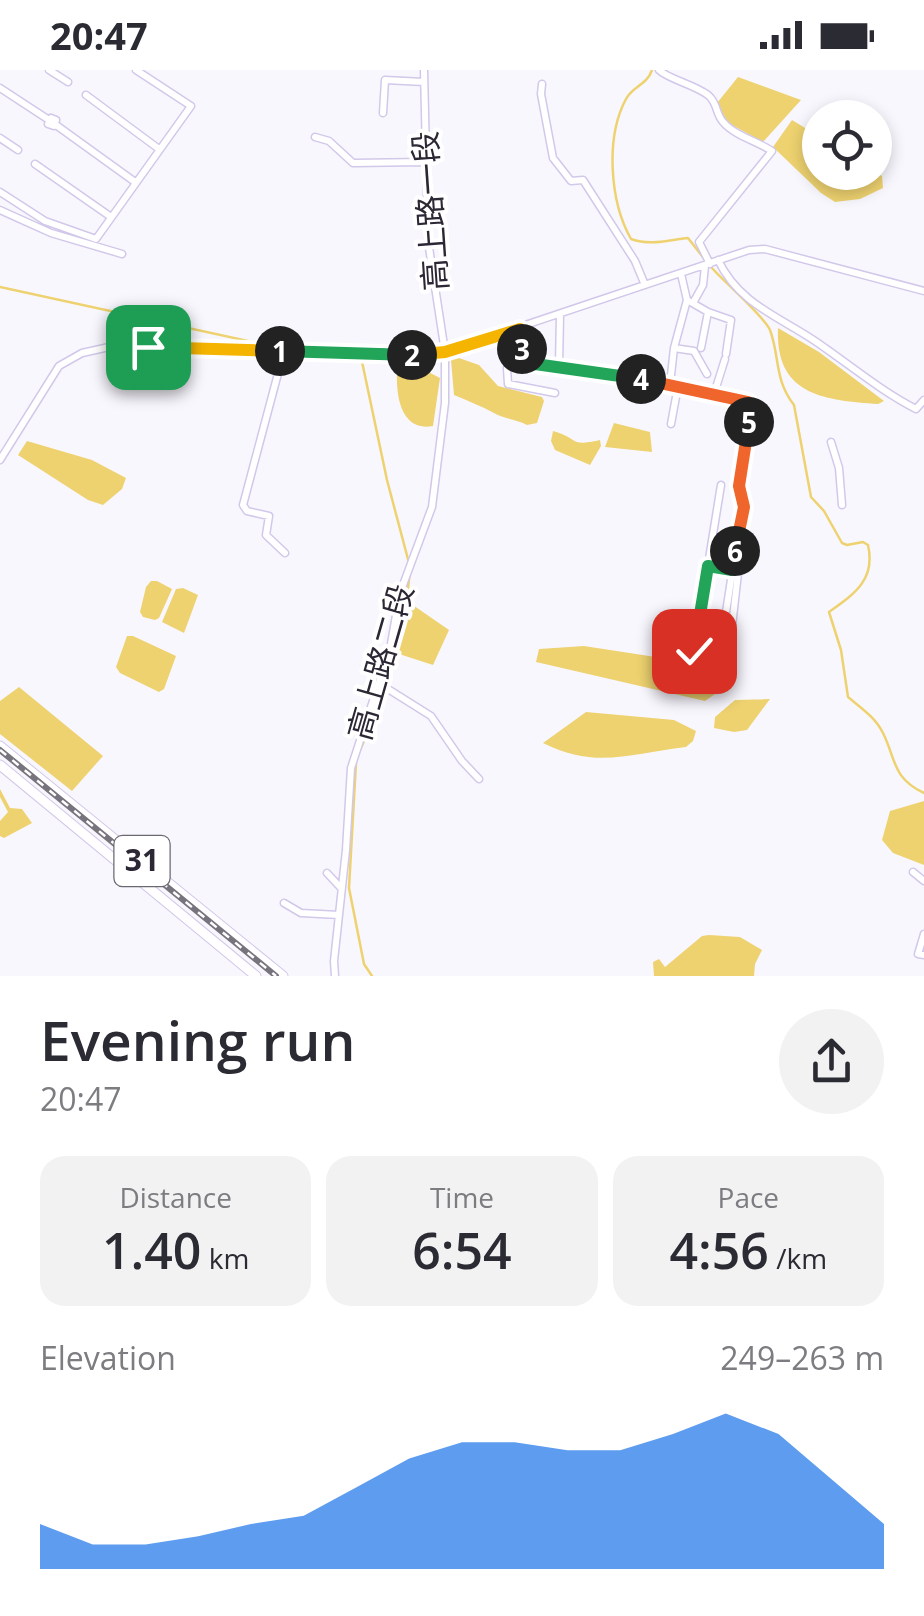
<!DOCTYPE html>
<meta charset="utf-8">
<style>
body{margin:0;font-family:"Open Sans","Noto Sans TC",sans-serif;background:#f2f2f3;color:#2b2b33;height:100vh;display:flex;flex-direction:column;font-size:38px;white-space:nowrap}
*{box-sizing:border-box;margin:0}
p{font-size:32px;color:#7c7c81}
.icon{flex:none;width:55px;height:55px;fill:none;stroke:currentColor;stroke-width:2;stroke-linecap:round;stroke-linejoin:round}
.map{position:relative;height:906px;overflow:hidden}
.sheet{display:flex;flex-direction:column;background:#fff;flex:1}
.sheet>*{flex:none}
.tools{position:absolute;left:802px;top:30px;display:grid;gap:20px}
.tools a{display:grid;place-items:center;width:90px;height:90px;border-radius:50%;background:#fff;box-shadow:0 5px 15px #0003;font-size:50px}
.pin{position:absolute;display:grid;place-items:center;width:85px;height:85px;color:#fff;margin:-42px;border-radius:20px;box-shadow:0 5px 15px #0006}
.km{position:absolute;width:50px;height:50px;margin:-25px;border-radius:50%;background:#222;color:#fff;font-size:28px;line-height:50px;text-align:center}
.round{display:grid;place-items:center;flex:none;width:105px;height:105px;border-radius:52px;background:#f2f2f3}
.headline{display:flex;align-items:center;justify-content:space-between;height:170px;padding:0 40px}
h1{font-size:55px;font-weight:600;line-height:75px}
.figures{display:grid;grid-template-columns:repeat(3,1fr);gap:15px;height:170px;padding:10px 40px}
.figures div{display:grid;align-content:center;border-radius:25px;background:#f2f2f3;text-align:center}
.figures b{font-size:50px;font-weight:600}
.figures small{font-size:28px;font-weight:400}
.figures p{font-size:28px}
.chart{height:280px;padding:20px 40px}
.chart p{display:flex;justify-content:space-between}
.chart svg{width:100%;height:180px;margin-top:10px;fill:#1a73e8;opacity:.7}
.status{display:flex;justify-content:space-between;align-items:center;height:70px;padding:0 50px;background:#fff;direction:ltr}
.status svg{height:28px;fill:currentColor}
.map>svg:first-child{display:block}
</style>
<div class="status"><b>20:47</b><svg viewBox="0 0 49 12"><path d="M0 12V9h3v3zM5 12V6h3v6zM10 12V3h3v9zM15 12V0h3v12zM26 1h20v11H26zM47 4h2v5h-2z"/></svg></div>
<div class="map">
<svg width="924" height="906" viewBox="0 0 924 906">
<rect width="100%" height="100%" fill="#f9f7fe"/>
<path fill="#eed270" d="M738,7l63,23 -38,42 -42,-23 -4,-16z
M792,50l28,17v35h55l7,4 1,12 -23,11 -25,3 -14,-9 -48,-46z
M778,258l41,24 65,49 -6,3c-53,-4 -103,-8 -100,-76z
M456,287l23,8 19,21 44,11 2,4 -7,22 -10,2c-11,-6 -23,-6 -33,-12 -13,-7 -26,-12 -40,-18l-3,-35z
M409,295h6l25,13 -7,48c-31,6 -37,-28 -36,-53z
M614,353l36,9 2,20 -47,-5z
M553,361c28,8 15,16 47,9l1,6 -11,19 -35,-15 -4,-9z
M27,371l65,19 34,18 -4,11 -19,16 -15,-5 -70,-45z
M151,511h6l15,8 -13,29 -4,2 -12,-3 -3,-5 6,-25z
M183,518l15,7 -14,38 -22,-11 14,-33z
M407,531l42,29 -16,35 -37,-12z
M127,566h6l43,20 -12,33 -5,3 -39,-19 -4,-6z
M584,576l78,12 53,18 3,16 -13,9 -169,-39 3,-13z
M19,617l84,69 -31,35 -72,-57v-33z
M770,629l-23,31 -13,2 -20,-4 1,-11 20,-17z
M586,642l88,8 22,11 -3,10 -7,6c-54,6 -90,23 -143,-4z
M0,719l10,19 12,1 10,14 -28,15 -4,-2v-15l8,-9 -8,-15z
M924,731v64l-31,-12 -11,-13 8,-29z
M709,865l31,2 22,13 -7,14 -1,12h-100l-1,-14 6,-3 6,8 37,-31z"/>
<g fill="none" stroke-linecap="round" stroke-linejoin="round">
<path stroke="#eed270" stroke-width="2.5" d="M652,0c-5,15 -19,16 -26,29 -21,39 -16,103 5,140 20,7 37,1 57,-1l18,23
M711,197c13,15 53,49 59,63 10,27 4,49 24,75l17,92 13,14 18,32 5,2 16,-3 5,3c8,35 -14,49 -39,67l12,38 7,47c13,11 27,20 35,36 13,26 9,45 41,60
M0,217l262,57 9,5
M361,287l26,123 22,83
M360,680c25,-53 45,-120 50,-179
M356,693l-7,125 15,76 8,12"/>
<g stroke="#d2c8ea" stroke-width="9">
<path id="minor" d="M49,0l19,12
M659,0c9,9 34,14 49,25 10,8 7,18 15,27 12,14 34,19 49,29l-73,91 11,22
M542,14l-1,10 12,64 18,23 12,-1 52,81 10,24
M0,18l49,32
M86,25l73,54
M383,43l2,-33 39,2
M51,48l5,2 -2,6 -6,-2z
M56,55l79,57
M315,67l14,4 24,22 71,-1
M0,68l18,12
M35,94l76,53
M0,122l45,29 51,18 95,-133 -55,-36
M0,140l51,23 71,21
M718,190c23,48 69,59 107,88 30,21 58,44 91,61l8,-9
M687,230l21,12 23,8 -5,34
M693,233l10,-18 2,-19
M560,245l-1,50 3,3 126,20 64,16 -13,83 6,25 -17,149
M520,259l5,33 34,3
M674,278l20,3 13,23
M701,278l7,-36
M284,281l-41,154 4,6 22,5 -3,19 19,18
M507,298l1,16 47,9
M670,314l4,-36 13,-48 -6,-26
M714,324l11,-35
M671,354l7,-38
M831,372l8,26 3,37
M0,390l59,-94 23,-13 27,-6 316,8 20,-3 304,-102 16,-1 159,42
M708,496l24,4
M694,581l27,-166
M719,588l21,-137
M380,614l51,32 31,45 17,18
M913,802l11,9
M327,803l14,15
M284,833l17,10 38,2
M924,864l-6,20 6,1
M335,906l-1,-15 12,-111 5,-82 39,-119 10,-56 32,-86 13,-104v-51l-17,-111 -4,-171"/>
</g>
<g stroke="#d2c8ea" stroke-width="11">
<path id="major" d="M0,676l283,230
M0,695l256,211"/>
</g>
<use href="#minor" stroke="#fff" stroke-width="6"/>
<use href="#major" stroke="#fff" stroke-width="9"/>
<g stroke="#77747e" stroke-width="6">
<path id="rail" d="M0,680l276,226"/>
</g>
<use href="#rail" stroke="#fff" stroke-width="2.5" stroke-dasharray="8" stroke-linecap="butt"/>
</g>
<g fill="none" stroke-linecap="round" stroke-linejoin="round">
<g stroke="#fff" stroke-width="20">
<path id="split-1" d="M148,277l132,4"/>
</g>
<g stroke="#fff" stroke-width="20">
<path id="split-2" d="M280,281l132,4"/>
</g>
<g stroke="#fff" stroke-width="20">
<path id="split-3" d="M412,285l33,-3 75,-23 2,20"/>
</g>
<g stroke="#fff" stroke-width="20">
<path id="split-4" d="M522,279l1,10 5,4 113,16"/>
</g>
<g stroke="#fff" stroke-width="20">
<path id="split-5" d="M641,309l107,23 4,4 -3,16"/>
</g>
<g stroke="#fff" stroke-width="20">
<path id="split-6" d="M735,481l9,-44 -5,-21 10,-64"/>
</g>
<g stroke="#fff" stroke-width="20">
<path id="split-7" d="M694,581l14,-85 24,4 3,-19"/>
</g>
<use href="#split-1" stroke="#f5b400" stroke-width="12"/>
<use href="#split-2" stroke="#22a559" stroke-width="12"/>
<use href="#split-3" stroke="#f5b400" stroke-width="12"/>
<use href="#split-4" stroke="#22a559" stroke-width="12"/>
<use href="#split-5" stroke="#f0652b" stroke-width="12"/>
<use href="#split-6" stroke="#f0652b" stroke-width="12"/>
<use href="#split-7" stroke="#22a559" stroke-width="12"/>
</g>
<g text-anchor="middle" stroke-width="8" stroke-linejoin="round" paint-order="stroke">
<rect fill="#fff" stroke="#6b6871" stroke-width="2.5" x="114.5" y="766" width="55" height="50" rx="8"/>
<g font-size="30" font-weight="bold" fill="#2b2734">
<text x="142" y="801">31</text>
</g>
<g font-size="32" fill="#2b2734" stroke="#fff">
<text transform="translate(431 141) rotate(-94)" y="11">高上路一段</text>
<text transform="translate(381 592) rotate(-74)" y="11">高上路二段</text>
</g>
</g>
</svg>
<div class="tools">
<a><svg class="icon" aria-label="locate" viewBox="0 0 24 24"><circle cx="12" cy="12" r="6"/><path d="M12 2v4M12 18v4M2 12h4M18 12h4"/></svg></a>
</div>
<div class="pin" style="left:148px;top:277px;background:#1e9e55"><svg class="icon" aria-label="arrive" viewBox="0 0 24 24"><path d="M6 21V4h12l-3 4 3 4H6"/></svg></div>
<div class="pin" style="left:694px;top:581px;background:#d93025"><svg class="icon" aria-label="check" viewBox="0 0 24 24"><path d="M5 12l5 5 9-10"/></svg></div>
<b class="km" style="left:280px;top:281px">1</b>
<b class="km" style="left:412px;top:285px">2</b>
<b class="km" style="left:522px;top:279px">3</b>
<b class="km" style="left:641px;top:309px">4</b>
<b class="km" style="left:749px;top:352px">5</b>
<b class="km" style="left:735px;top:481px">6</b>
</div>
<section class="sheet">
<div class="headline"><div><h1>Evening run</h1><p>20:47</p></div><a class="round"><svg class="icon" aria-label="share" viewBox="0 0 24 24"><path d="M12 15V3M7 8l5-5 5 5M5 13v7h14v-7"/></svg></a></div>
<div class="figures">
<div><p>Distance</p><b>1.40<small> km</small></b></div>
<div><p>Time</p><b>6:54</b></div>
<div><p>Pace</p><b>4:56<small> /km</small></b></div>
</div>
<div class="chart"><p><span>Elevation</span>249–263 m</p>
<svg viewBox="0 0 160 44" preserveAspectRatio="none"><path d="M0 44V33L10 38L20 38L30 36L40 33L50 31L60 24L70 17L80 13L90 13L100 15L110 15L120 11L130 6L140 11L150 22L160 33V44z"/></svg>
</div>
</section>
